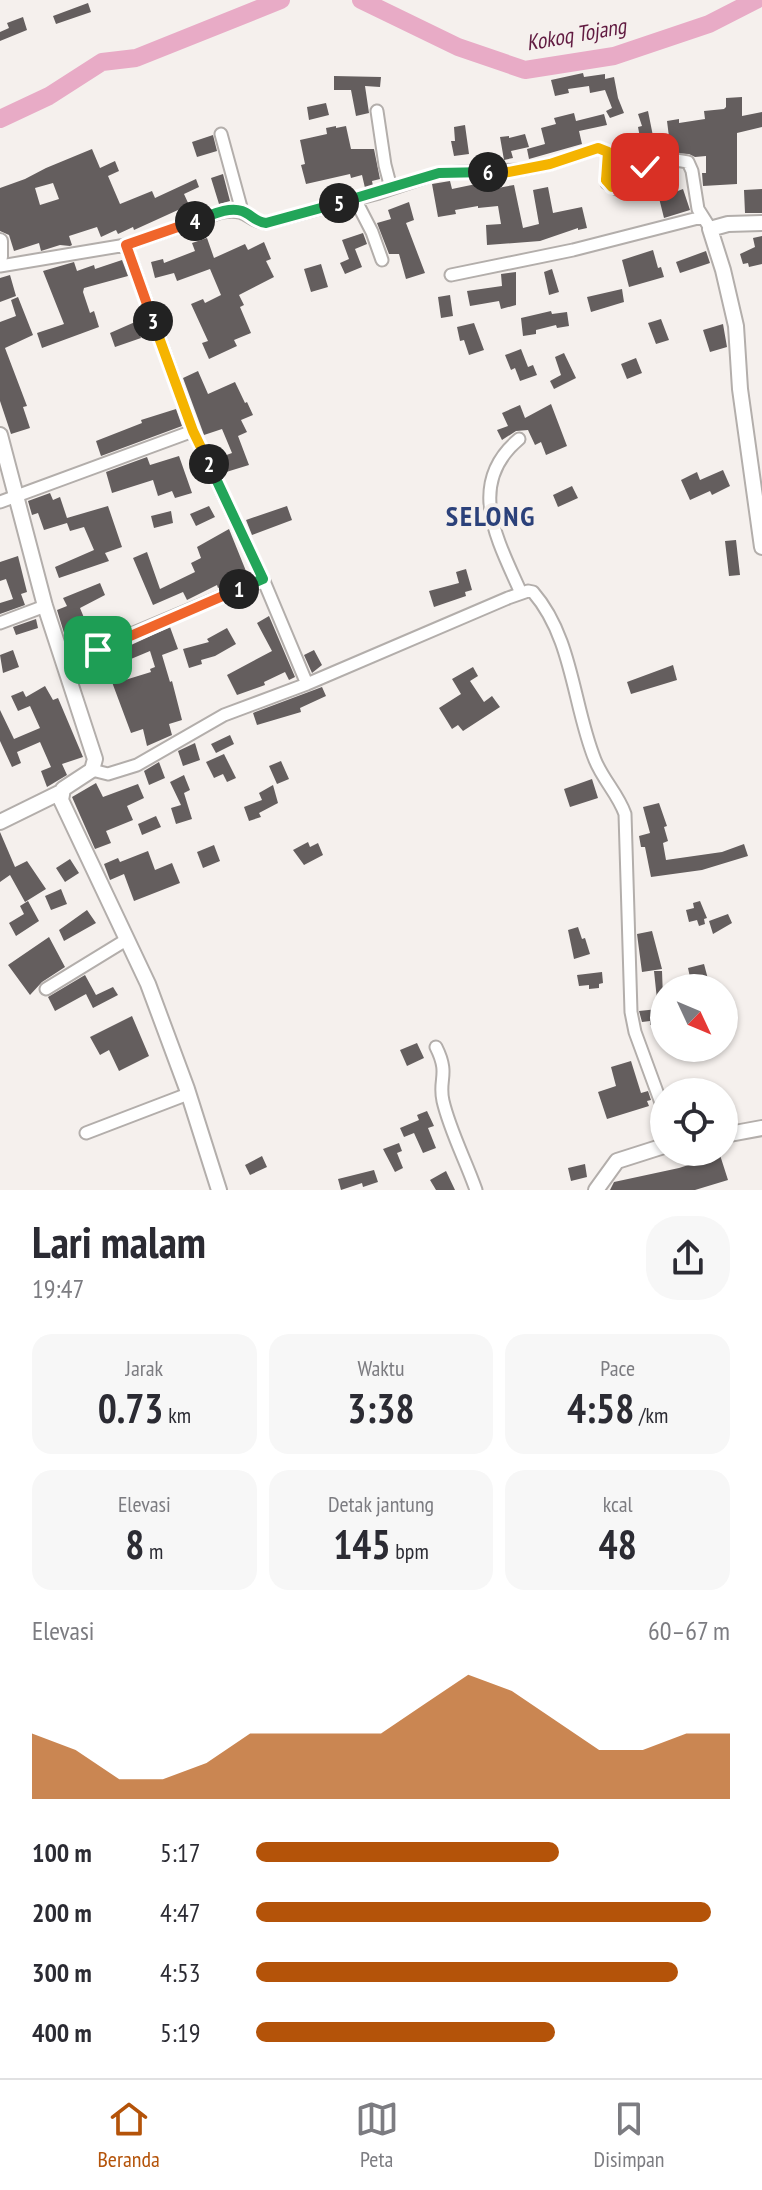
<!DOCTYPE html>
<html lang="id">
<meta charset="utf-8">
<style>
body{margin:0;font-family:"PT Sans Narrow",sans-serif;background:#f7f7f7;color:#2b2b33;height:100vh;display:flex;flex-direction:column;font-size:30px;white-space:nowrap}
*{box-sizing:border-box;margin:0}
p{font-size:26px;color:#7c7c81}
.icon{flex:none;width:44px;height:44px;fill:none;stroke:currentColor;stroke-width:2;stroke-linecap:round;stroke-linejoin:round}
.map{position:relative;height:1190px;overflow:hidden}
.drawer{display:flex;flex-direction:column;background:#fff;flex:1}
.drawer>*{flex:none}
.needle{width:52px;rotate:134deg}
.buttons{position:absolute;left:650px;top:974px;display:grid;gap:16px}
.buttons a{display:grid;place-items:center;width:88px;height:88px;border-radius:50%;background:#fff;box-shadow:0 2px 6px #0004;font-size:40px}
.pin{position:absolute;display:grid;place-items:center;width:68px;height:68px;color:#fff;margin:-34px;border-radius:16px;box-shadow:0 4px 12px #0006}
.km{position:absolute;width:40px;height:40px;margin:-20px;border-radius:50%;background:#222;color:#fff;font-size:22px;line-height:40px;text-align:center}
.round{display:grid;place-items:center;flex:none;width:84px;height:84px;border-radius:32px;background:#f7f7f7}
.overview{display:flex;align-items:center;justify-content:space-between;height:136px;padding:0 32px}
h1{font-size:44px;font-weight:700;line-height:60px}
.metrics{display:grid;grid-template-columns:repeat(3,1fr);gap:12px;height:136px;padding:8px 32px}
.metrics div{display:grid;align-content:center;border-radius:20px;background:#f7f7f7;text-align:center}
.metrics b{font-size:40px;font-weight:700}
.metrics small{font-size:22px;font-weight:400}
.metrics p{font-size:22px}
.chart{height:224px;padding:16px 32px}
.chart p{display:flex;justify-content:space-between}
.chart svg{width:100%;height:144px;margin-top:8px;fill:#b45309;opacity:.7}
ul{padding:0 32px;list-style:none;font-size:26px}
li{display:grid;grid-template-columns:128px 96px 1fr;align-items:center;height:60px}
li i{height:20px;border-radius:10px;background:#b45309}
.menu{display:flex;justify-content:space-around;align-items:center;height:112px;border-top:2px solid #e1e1e2;background:#fff;font-size:22px;color:#7c7c81}
.menu a{display:grid;justify-items:center;gap:4px}
.menu .active{color:#b45309}
.map>svg:first-child{display:block}
</style>
<div class="map">
<svg width="762" height="1190" viewBox="0 0 762 1190">
<rect width="100%" height="100%" fill="#f5f0ed"/>
<g fill="none" stroke-linecap="round" stroke-linejoin="round">
<path stroke="#e8abc6" stroke-width="18" d="M361,0l97,47 67,23 89,-14 95,-32 47,-24
M0,119l49,-23 53,-34 34,-4 145,-58"/>
</g>
<path fill="#645e5e" fill-rule="evenodd" d="M88,3l3,9 -35,12 -3,-8z
M23,17l4,13 -27,11v-9l9,-4 -2,-5z
M583,73l1,4 21,-3v5l9,-2 4,21 6,15 -14,5 -4,-7 6,-3 -7,-18 -15,3 -1,-7 -21,3 1,4 -14,3 -4,-16z
M334,76l47,1 -1,10 -15,-1 4,27 -13,3 -5,-26h-17z
M742,97v19l20,-4v15l-25,6v51l-34,2 -1,-13h4v-17l-11,1 -6,-3 -18,-1 -4,-32 12,-2v4l26,-4 -1,-8 20,-2 2,-2v-9z
M326,103l3,12 -20,5 -2,-13z
M648,111l9,45 -13,3 -6,-32 4,-1 -4,-12z
M574,113l2,8 28,-7 3,11 -28,6 3,13 -53,15 -2,-10 18,-5 -4,-16 15,-4 -2,-6z
M465,125l4,29 -15,2 -3,-15h4l-1,-14z
M336,126v2l10,-2 5,23h23l6,30 -8,2 1,5 -8,2 -3,-13 -11,3 -1,-4 -44,10 -5,-19 4,-1 -5,-24 27,-6 -1,-6z
M525,134l4,13 -18,4 2,7 -9,2 -4,-23 9,-1v2z
M213,135l4,16 -20,6 -5,-15z
M92,149l8,19 15,-7 4,10 -11,5 12,28 32,-13 3,7 41,-19 3,8 -15,7 5,11 -55,25 -1,-3 -15,7 -2,-4 -15,7 -4,-10 -28,9 3,9 -2,1 -10,-1 -19,6 -2,-8 -25,8 -5,-16 -9,-4v-43l25,-9 21,-11zM53,183l6,16 -19,6 -5,-17z
M223,174l7,27 -11,3 -8,-26z
M476,180h10l1,10 27,-5 9,43 16,-4 -6,-34 15,-3 5,26 29,-6 5,21 -9,2v-2l-38,13 -53,4 -1,-20 15,-1 -3,-18 -20,2v-2l-23,4 1,4 -18,3 -6,-33 18,-3 2,8 24,-5z
M683,189l7,21 -26,8 -5,-20z
M762,189v24h-17l-1,-23z
M409,202l5,18 -8,3 19,50 -19,6 -7,-25h-10l-12,-31 14,-4 -3,-9z
M363,233l4,11 -12,5 7,18 -17,7 -5,-11 9,-4 -7,-19z
M762,236v28l-13,3 -1,-4 -5,1 -3,-10 15,-7 -2,-9z
M207,238l7,20 31,-14 3,6 16,-8 7,17 -5,2 8,16 -35,18 5,10 -4,2 11,26 -17,7 3,6 -28,13 -7,-16 6,-2 -17,-37 12,-5 2,4 16,-8 -11,-26 -33,12 -3,-8 -19,5 -4,-16 12,-3 1,4 31,-12 -3,-8z
M653,250l5,18 3,-1 3,10 -35,10 -7,-27z
M706,251l4,12 -30,10 -4,-11z
M122,260l6,16 -44,12 -1,4 7,21 4,-2 5,16 -57,21 -5,-15 27,-9 -21,-53 31,-9 3,9 17,-6 1,4z
M321,264l7,23 -17,5 -7,-23z
M552,269l7,23 -10,3 -5,-23z
M516,272v33l-15,4 -2,-8 -29,5 -3,-15 35,-5 -1,-12z
M10,275l6,21 -16,6v-24z
M622,289l2,13 -33,10 -4,-15z
M450,295l3,21 -12,2 -3,-21z
M18,297l15,38 -28,13 22,58 -4,1 7,21 -19,6 -11,-33v-79l16,-6 -5,-16z
M551,311l1,3 15,-2 2,14 -12,2 -1,-3 -20,5v4l-13,2 -2,-18z
M661,319l8,21 -13,4 -8,-21z
M135,322l6,16 -26,9 -5,-14z
M474,323l10,27 -15,5 -5,-15 -4,1 -3,-14z
M723,324l4,23 -17,5 -7,-22z
M521,349l7,18 5,-2 4,10 -17,6 -5,-13 -4,2 -6,-15z
M564,353l12,25 -22,11 -4,-8 11,-6 -6,-18z
M636,358l6,15 -15,6 -6,-15z
M198,371l10,23 27,-12 10,21 2,-1 6,13 -12,5 6,12 -9,4 11,29 -26,8 -5,-15 14,-5 -10,-24 -18,6 -21,-57z
M551,404l16,42 -21,9 -5,-13 -6,3 -7,-15 -12,1 -14,9 -5,-10 11,-4 -6,-13 18,-8 5,13z
M176,409l6,17 -81,30 -5,-15 46,-18 -1,-3z
M179,456l13,37 -17,5 -3,-7 -14,5 -5,-16 -41,13 -6,-21 41,-15 3,8z
M723,470l7,16 -18,9 -2,-4 -20,9 -9,-20 16,-8 3,8z
M572,486l6,12 -20,9 -5,-12z
M50,493l3,7 7,-3 7,21 41,-12 14,41 -17,6 4,8 -50,17 -4,-11 39,-17 -10,-23 -14,4 -3,-8 -23,7 -6,-17 -6,2 -4,-14z
M209,506l6,11 -19,9 -6,-12z
M287,506l5,14 -40,15 -6,-15z
M171,511l2,12 -19,5 -3,-12z
M229,529l19,47 -30,12 -1,-3 -30,15 -4,-8 -30,13 -20,-47 14,-6 13,37 35,-17 -4,-9 10,-5 -4,-11z
M736,540l4,35 -11,1 -4,-35z
M18,556l9,36 -6,2 4,11 -25,9v-11l13,-4 -7,-20 -6,2v-19z
M466,569l6,21 -7,2 1,4 -32,11 -5,-16 30,-8 -3,-11z
M100,583l5,12 -25,13 7,17 8,-4 8,17 -9,5 -3,-7 -23,10 -11,-36 10,-4 -4,-8z
M269,616l26,61 -6,3 -4,-8 -21,10 1,3 -28,10 -10,-20 45,-24 -15,-28z
M36,619l2,9 -22,7 -3,-8z
M170,627l8,22 -16,6 8,27 2,-1 10,39 -13,4 3,11 -25,11 -4,-17 -12,4 -28,-75zM150,651l5,16 -5,2 1,3 -26,8 -6,-16z
M227,628l9,16 -21,12 -14,4 1,4 -13,4 -6,-19 26,-7 -2,-3z
M13,650l6,17 -16,6 -3,-18z
M314,650l8,15 -10,8 -8,-18z
M673,665l4,15 -46,14 -4,-12z
M473,667l5,9 -8,5 14,21 8,-6 8,11 -37,24 -5,-6 -6,4 -13,-21 22,-14 -9,-15z
M45,686l8,14 5,-2 25,59 -21,7 5,11 -20,12 -6,-16 10,-4 -11,-25 -23,10 4,11 -9,4 -12,-26v-31l14,29 26,-11 -10,-22 -12,5 -7,-15 12,-5 3,6z
M322,687l4,9 -26,12 1,4 -44,13 -4,-12z
M230,735l4,9 -18,9 -5,-9z
M195,743l5,17 -17,6 -5,-15z
M224,754l12,24 -9,4 -4,-8 -9,4 -8,-16z
M281,761l8,18 -12,5 -8,-18z
M159,762l6,16 -16,7 -5,-14z
M184,775l6,15 -6,3 8,26 -16,5 -5,-16 10,-3 -11,-23z
M592,779l6,19 -28,9 -6,-18z
M96,783l7,14 35,-13 6,14 -17,8 6,14 -27,11 5,12 -16,6 -23,-52z
M273,785l5,18 -19,10 2,4 -12,4 -5,-14 18,-7 -3,-7z
M659,803l8,23 -3,1 4,14 -5,2 3,17 56,-8 22,-8 4,12 -46,14 -51,7 -6,-30h-4l-2,-11 11,-3 -7,-26z
M156,816l5,11 -19,8 -4,-11z
M0,832l15,35 12,-6 19,28 -21,13 -15,-27 -10,7z
M308,842l2,5 8,-4 5,12 -19,10 -11,-15z
M214,845l6,16 -17,7 -6,-16z
M148,851l7,19 17,-7 8,20 -46,18 -10,-27 -14,6 -6,-16 14,-6 2,4z
M70,859l9,14 -14,9 -9,-14z
M61,889l6,15 -16,6 -6,-14z
M28,901l11,20 -23,15 -7,-13 15,-9 -4,-8z
M700,901l7,17 -3,1 1,5 -6,2 -2,-6 -8,2 -3,-12 8,-2 -1,-5z
M87,910l9,13 -32,18 -5,-11z
M728,914l4,9 -19,11 -4,-13z
M578,927l4,12 3,-1 5,16 -16,5 -6,-29z
M652,931l10,38 -20,3 -5,-38z
M49,937l16,30 -23,15 -12,13 -22,-30z
M704,964l4,15 -17,3 -3,-14z
M654,971h8l2,52 -14,2v-4l-8,1 -3,-11 19,-2z
M602,972l1,11 -4,1v4l-10,1v-4l-10,1 -2,-11z
M85,975l11,20 17,-8 5,8 -25,13 -7,-14 -31,17 -7,-14z
M132,1016l17,40 -30,15 -10,-21 -9,5 -10,-18z
M417,1043l7,15 -17,8 -7,-16z
M631,1061l10,32 7,-2 3,9 -4,1 2,5 -42,13 -9,-27 18,-6 -5,-19z
M427,1111l7,15 -6,2 8,20 -13,5 -9,-20 -10,4 -4,-9 19,-8 -2,-5z
M399,1143l3,8 -5,2 6,15 -8,4 -12,-23z
M720,1155l8,25 -33,10h-85l4,-8 65,-14z
M262,1156l5,11 -17,8 -5,-10z
M585,1164l2,13 -16,4 -3,-13z
M374,1170l4,12 -15,5 -1,-4 -21,7 -3,-11z
M446,1171l9,19h-19l-6,-10z"/>
<g fill="none" stroke-linecap="round" stroke-linejoin="round">
<g stroke="#b3aeab" stroke-width="15">
<path id="minor" d="M377,111l8,54 6,23
M221,134l21,77
M355,199l17,33 10,28
M126,245l67,186 70,148 44,105
M0,266l126,-21 96,-33c29,-4 23,9 44,11l113,-30 60,-20 81,-3 30,-6 48,-16 10,4 -1,31 10,6 10,-5 11,-15 38,-9 12,2 4,9 6,38 12,19
M451,275l122,-25 129,-33
M519,439c-54,45 -21,102 2,154
M0,502l193,-71
M0,623l45,-17
M65,670l52,-30 146,-61
M92,770l16,4 29,-9 87,-50 83,-31 201,-86 20,-7 5,1c40,46 40,114 62,168 8,20 23,34 30,54l6,198 4,20 29,79
M46,989l80,-49
M436,1047c14,28 2,32 7,54 7,30 23,60 33,89
M86,1133l102,-39"/>
</g>
<g stroke="#b3aeab" stroke-width="18">
<path id="tertiary" d="M762,223l-34,1 -18,5 13,41 13,56 4,63 22,158
M0,241v16
M0,435l45,171 50,153 -3,11 -29,19 -2,11 87,184 39,105 32,101
M0,822l61,-30
M724,1135l38,-7
M596,1190l21,-29 47,-15"/>
</g>
<use href="#minor" stroke="#fff" stroke-width="11"/>
<use href="#tertiary" stroke="#fff" stroke-width="14"/>
</g>
<g fill="none" stroke-linecap="round" stroke-linejoin="round">
<g stroke="#fff" stroke-width="16">
<path id="split-1" d="M98,650l141,-61"/>
</g>
<g stroke="#fff" stroke-width="16">
<path id="split-2" d="M209,464l54,115 -24,10"/>
</g>
<g stroke="#fff" stroke-width="16">
<path id="split-3" d="M153,321l40,110 16,33"/>
</g>
<g stroke="#fff" stroke-width="16">
<path id="split-4" d="M153,321l-27,-76 69,-24"/>
</g>
<g stroke="#fff" stroke-width="16">
<path id="split-5" d="M195,221c13,-4 32,-15 47,-10 9,3 13,11 24,12l73,-20"/>
</g>
<g stroke="#fff" stroke-width="16">
<path id="split-6" d="M339,203l100,-30 49,-1"/>
</g>
<g stroke="#fff" stroke-width="16">
<path id="split-7" d="M488,172l15,1 47,-9 48,-16 10,4 -2,28"/>
</g>
<g stroke="#fff" stroke-width="16">
<path id="split-8" d="M606,180l6,7h11l10,-14 12,-6"/>
</g>
<use href="#split-1" stroke="#f0652b" stroke-width="10"/>
<use href="#split-2" stroke="#22a559" stroke-width="10"/>
<use href="#split-3" stroke="#f5b400" stroke-width="10"/>
<use href="#split-4" stroke="#f0652b" stroke-width="10"/>
<use href="#split-5" stroke="#22a559" stroke-width="10"/>
<use href="#split-6" stroke="#22a559" stroke-width="10"/>
<use href="#split-7" stroke="#f5b400" stroke-width="10"/>
<use href="#split-8" stroke="#f5b400" stroke-width="10"/>
</g>
<g text-anchor="middle" stroke-width="8" stroke-linejoin="round" paint-order="stroke">
<g font-size="22" font-style="italic" fill="#611b41" stroke="#f5f0ed">
<text transform="translate(576 34) rotate(-10)" y="8">Kokoq Tojang</text>
</g>
<g font-size="28" font-weight="bold" letter-spacing="2" fill="#2b417a" stroke="#f5f0ed">
<text x="491" y="526">SELONG</text>
</g>
</g>
</svg>
<div class="buttons">
<a><svg class="needle" viewBox="-14 -14 28 28"><path d="M0-13l5 13h-10z" fill="#e53935"/><path d="M0 13l5-13h-10z" fill="#7c7c81"/></svg></a>
<a><svg class="icon" aria-label="locate" viewBox="0 0 24 24"><circle cx="12" cy="12" r="6"/><path d="M12 2v4M12 18v4M2 12h4M18 12h4"/></svg></a>
</div>
<div class="pin" style="left:98px;top:650px;background:#1e9e55"><svg class="icon" aria-label="arrive" viewBox="0 0 24 24"><path d="M6 21V4h12l-3 4 3 4H6"/></svg></div>
<div class="pin" style="left:645px;top:167px;background:#d93025"><svg class="icon" aria-label="check" viewBox="0 0 24 24"><path d="M5 12l5 5 9-10"/></svg></div>
<b class="km" style="left:239px;top:589px">1</b>
<b class="km" style="left:209px;top:464px">2</b>
<b class="km" style="left:153px;top:321px">3</b>
<b class="km" style="left:195px;top:221px">4</b>
<b class="km" style="left:339px;top:203px">5</b>
<b class="km" style="left:488px;top:172px">6</b>
</div>
<section class="drawer">
<div class="overview"><div><h1>Lari malam</h1><p>19:47</p></div><a class="round"><svg class="icon" aria-label="share" viewBox="0 0 24 24"><path d="M12 15V3M7 8l5-5 5 5M5 13v7h14v-7"/></svg></a></div>
<div class="metrics">
<div><p>Jarak</p><b>0.73<small> km</small></b></div>
<div><p>Waktu</p><b>3:38</b></div>
<div><p>Pace</p><b>4:58<small> /km</small></b></div>
</div>
<div class="metrics">
<div><p>Elevasi</p><b>8<small> m</small></b></div>
<div><p>Detak jantung</p><b>145<small> bpm</small></b></div>
<div><p>kcal</p><b>48</b></div>
</div>
<div class="chart"><p><span>Elevasi</span>60–67 m</p>
<svg viewBox="0 0 160 44" preserveAspectRatio="none"><path d="M0 44V24L10 29L20 38L30 38L40 33L50 24L60 24L70 24L80 24L90 15L100 6L110 11L120 20L130 29L140 29L150 24L160 24V44z"/></svg>
</div>
<ul>
<li><b>100 m</b>5:17<i style="width:64%"></i></li>
<li><b>200 m</b>4:47<i style="width:96%"></i></li>
<li><b>300 m</b>4:53<i style="width:89%"></i></li>
<li><b>400 m</b>5:19<i style="width:63%"></i></li>
</ul>
</section>
<nav class="menu">
<a class="active"><svg class="icon" aria-label="home" viewBox="0 0 24 24"><path d="M3 11l9-7 9 7M6 9v11h12V9"/></svg>Beranda</a>
<a><svg class="icon" aria-label="map" viewBox="0 0 24 24"><path d="M3 6l6-2 6 2 6-2v14l-6 2-6-2-6 2zM9 4v14M15 6v14"/></svg>Peta</a>
<a><svg class="icon" aria-label="saved" viewBox="0 0 24 24"><path d="M7 4h10v16l-5-4-5 4z"/></svg>Disimpan</a>
</nav>
